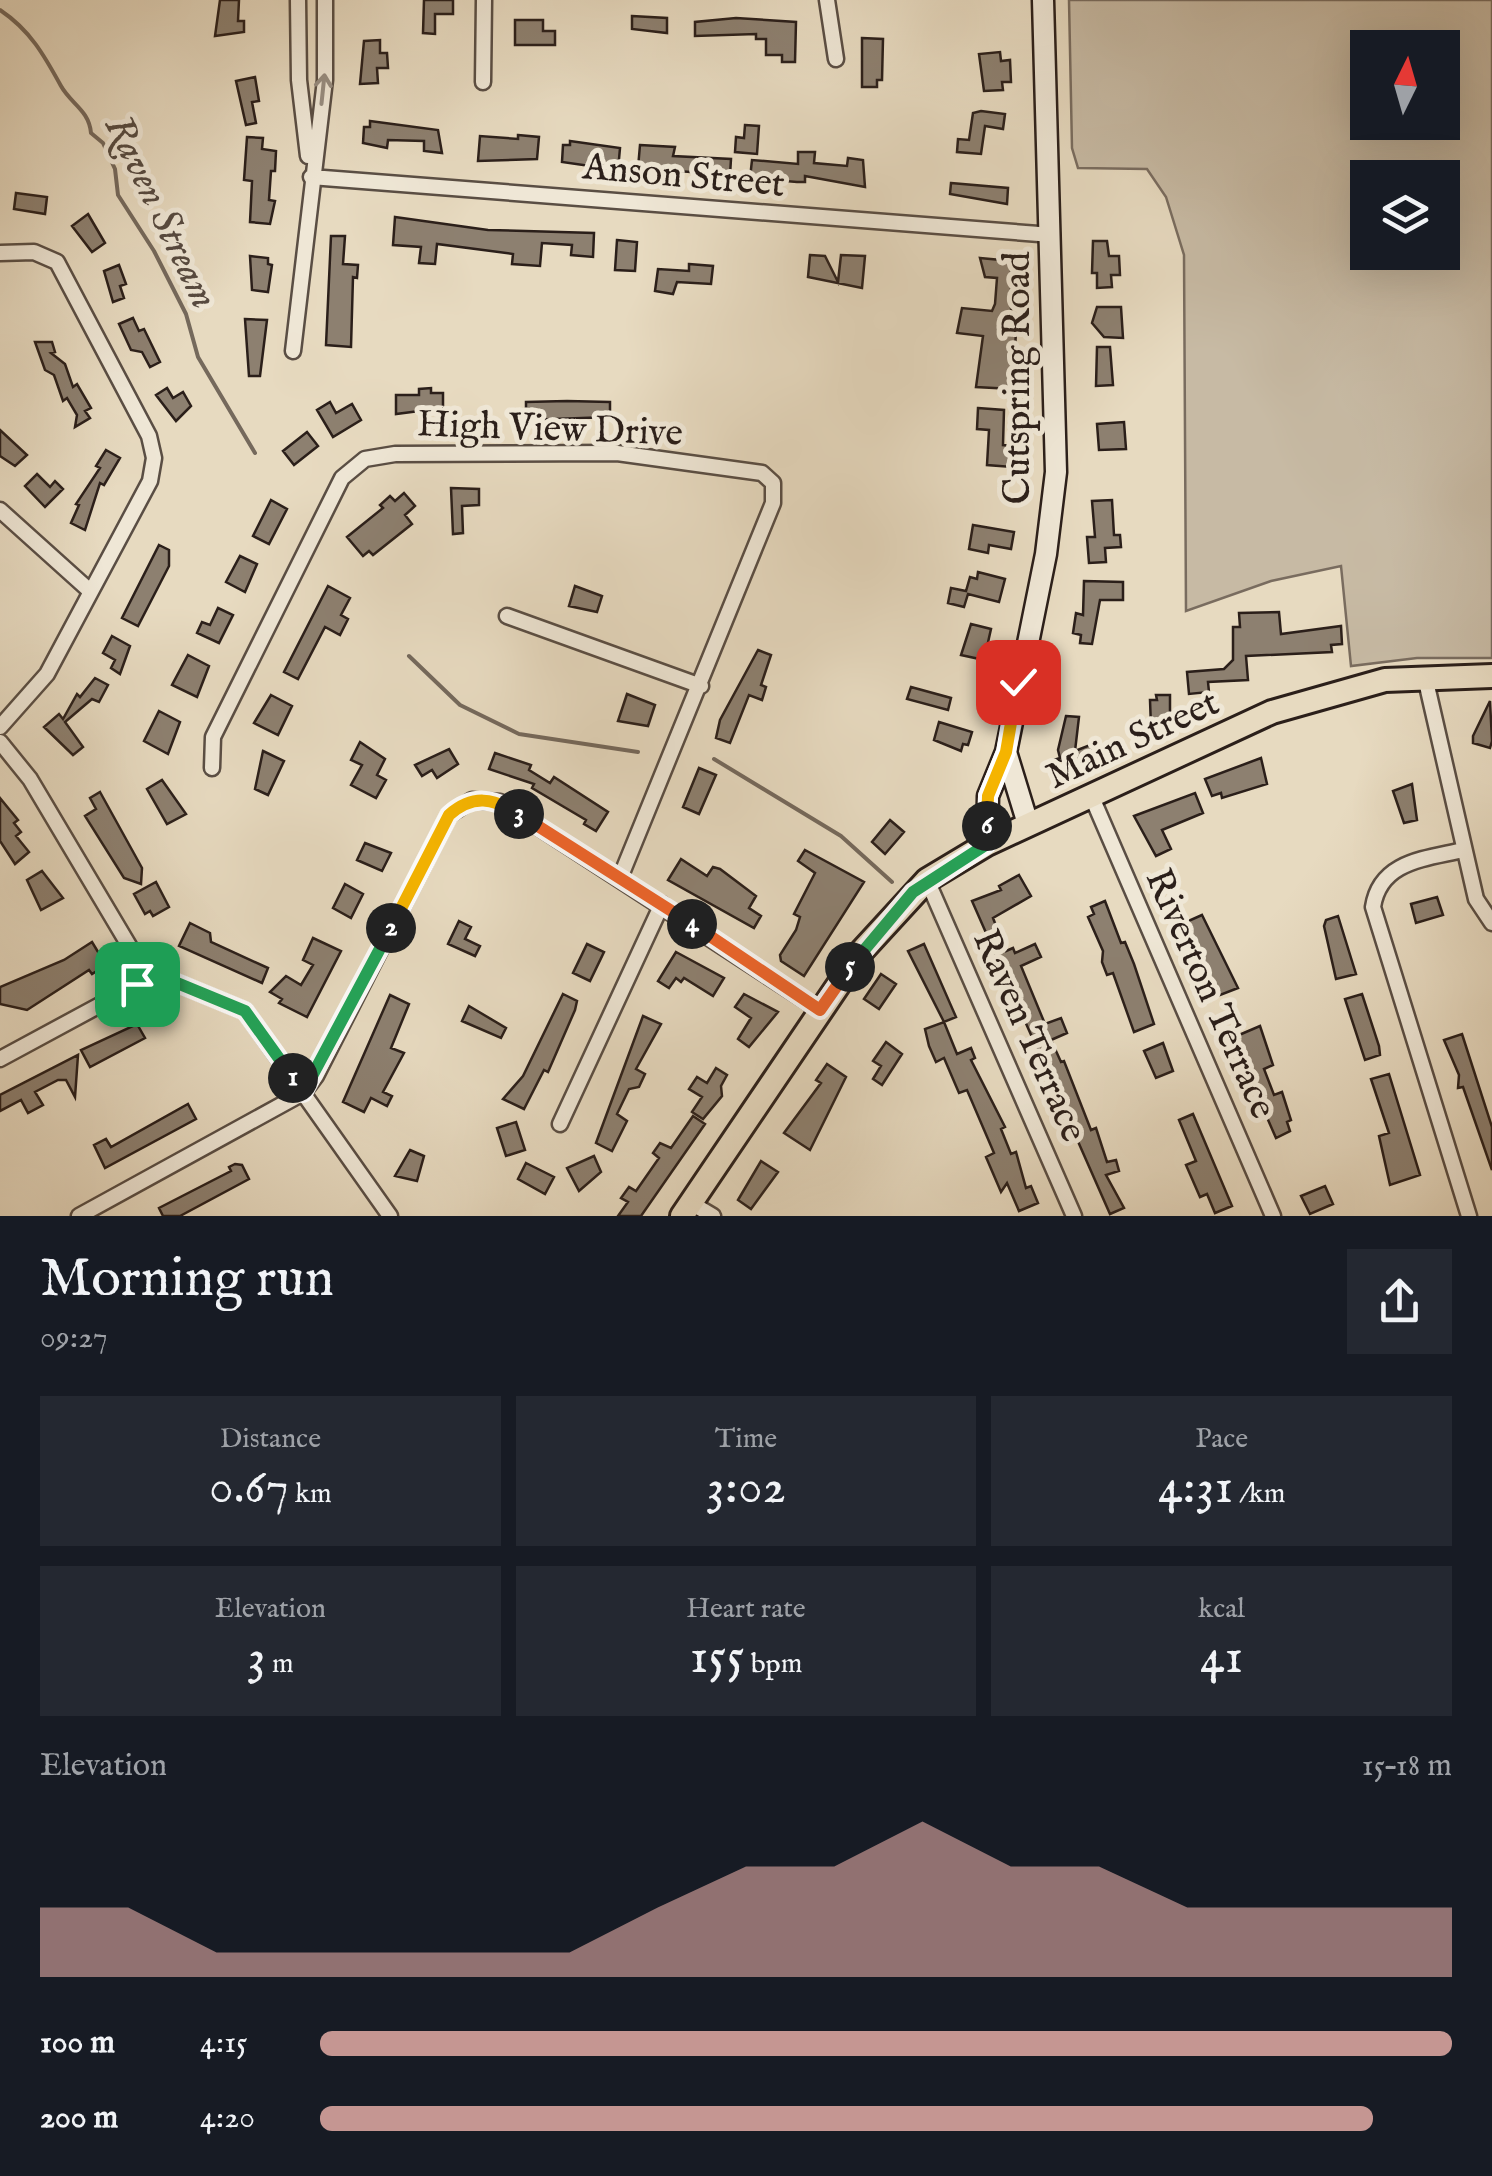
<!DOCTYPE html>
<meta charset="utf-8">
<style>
body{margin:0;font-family:"IM FELL English",serif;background:#242831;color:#f1f3f6;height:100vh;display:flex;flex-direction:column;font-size:38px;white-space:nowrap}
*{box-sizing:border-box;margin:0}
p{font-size:32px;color:#9ea1a6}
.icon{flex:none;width:55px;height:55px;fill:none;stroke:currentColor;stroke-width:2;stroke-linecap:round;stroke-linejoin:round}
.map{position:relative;height:1216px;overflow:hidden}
.side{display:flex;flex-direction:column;background:#171b24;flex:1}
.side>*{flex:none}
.needle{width:65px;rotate:5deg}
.controls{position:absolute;left:1350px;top:30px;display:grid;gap:20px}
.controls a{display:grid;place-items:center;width:110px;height:110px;border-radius:0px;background:#171b24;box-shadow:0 10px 40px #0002;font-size:50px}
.pin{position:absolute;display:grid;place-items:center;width:85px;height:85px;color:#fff;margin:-42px;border-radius:20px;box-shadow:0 5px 15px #0006}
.km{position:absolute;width:50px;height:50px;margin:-25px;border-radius:50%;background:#222;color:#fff;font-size:28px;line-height:50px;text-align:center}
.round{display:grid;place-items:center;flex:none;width:105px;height:105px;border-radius:0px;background:#242831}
.summary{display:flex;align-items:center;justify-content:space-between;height:170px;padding:0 40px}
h1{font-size:55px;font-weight:600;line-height:75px}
.stats{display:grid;grid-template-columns:repeat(3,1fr);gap:15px;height:170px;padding:10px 40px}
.stats div{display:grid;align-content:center;border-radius:0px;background:#242831;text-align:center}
.stats b{font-size:50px;font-weight:600}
.stats small{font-size:28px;font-weight:400}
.stats p{font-size:28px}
.chart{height:280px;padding:20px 40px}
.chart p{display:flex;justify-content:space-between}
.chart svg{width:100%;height:180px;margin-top:10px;fill:#c59692;opacity:.7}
ul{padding:0 40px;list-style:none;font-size:32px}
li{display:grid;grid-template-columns:160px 120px 1fr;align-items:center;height:75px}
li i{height:25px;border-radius:12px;background:#c59692}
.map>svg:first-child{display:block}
</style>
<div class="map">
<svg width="1492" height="1216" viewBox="0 0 1492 1216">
<rect width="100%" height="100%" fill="#e7dac0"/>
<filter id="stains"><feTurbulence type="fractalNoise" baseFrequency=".002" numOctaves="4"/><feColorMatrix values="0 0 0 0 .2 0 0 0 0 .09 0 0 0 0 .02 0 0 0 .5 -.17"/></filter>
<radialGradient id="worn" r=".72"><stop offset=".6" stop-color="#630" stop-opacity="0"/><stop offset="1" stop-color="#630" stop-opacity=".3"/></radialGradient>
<path fill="#c7baa4" stroke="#796c5f" stroke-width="2.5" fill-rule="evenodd" d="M1069,0h423v658h-75l-66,8 -10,-100 -70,15 -85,30 -2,-356 -18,-58 -19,-28 -69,-1 -6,-20zM1368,48h74v74h-74zM1368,178h74v74h-74z"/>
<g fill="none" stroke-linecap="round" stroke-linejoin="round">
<path stroke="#75695c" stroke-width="4" d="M0,10c30,20 44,45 61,76 10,18 28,24 30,47l12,10 12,26 3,26 36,56 32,63 12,43 57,96
M409,656l51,49 59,29 119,18
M714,759l127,77 51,46"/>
</g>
<path fill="#8d8070" stroke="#2b1f1a" stroke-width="2.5" d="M220,0h19l-1,21h6v11l-29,4z
M424,0h29v14h-18v20l-12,-1z
M632,16l35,2v15l-35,-4z
M736,18l60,4 -1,40h-13v-7h-16v-16h-10v-5l-61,2v-14z
M515,20h28v11h12v14h-40z
M862,38l21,1 -1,41h-5v7h-15z
M380,40v13h7l1,15h-11l1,15 -18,1 4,-43z
M1000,52l1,9 9,-1 1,22h-9l1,8 -19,1 -5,-37z
M255,77l4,24 -7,1 4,21 -10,2 -10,-44z
M981,111l24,3 -2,15 -18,-3 -4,28 -24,-2 1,-13 11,1 4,-27z
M370,121l68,9 4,23 -18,-2v-10l-36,-1 -1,8 -24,-5 1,-16h6z
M745,125l14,1 -2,28 -22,-2 1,-15 8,1z
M518,135l21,2 -2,22 -59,2 2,-25 38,3z
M247,137l16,1 -1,11 14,2 -1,20h-4l-2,29 6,1 -5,23 -20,-2 2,-41 -8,-1z
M570,141l50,7 -2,22 -56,-8 1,-17h7z
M640,145l35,2 -2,9 58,3 -1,16 -92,-7z
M798,152h17l-1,11 33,3 1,-8 15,2 2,27 -60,-11v6h-8l-47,-4 2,-18 46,4z
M951,183l57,5 -1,16 -57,-10z
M16,193l31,4 -2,17 -31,-5z
M88,214l17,29 -13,9 -20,-26z
M395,217l93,13 106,3 -1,24 -22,-2 1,-10 -30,-2 -2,23 -28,-2 1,-10 -76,-10 -2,20 -16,-1 2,-16 -28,-2z
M331,236h14l-2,28 15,1 -1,13 -4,-1 -2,70 -25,-2z
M617,240l20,2 -2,29 -20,-1z
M1093,241h14l2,15h10l1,19h-9l1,12 -15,1v-15h-5z
M810,255l15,1 13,26 3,-27 24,1 -3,32 -54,-11z
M250,256l18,2v6l4,1 -4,27 -16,-2z
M980,258l31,3v71l5,1 -4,56 -36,-2 7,-51 -26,-3 5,-25 30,3 3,-7 2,-26 -12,-1z
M689,264l24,2 -2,18 -34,-2 -4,12 -18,-3 3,-22 31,2z
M119,265l7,19 -6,2 4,12 -11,4 -9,-31z
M1097,307h24l2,31 -19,-1 -12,-14z
M133,318l6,13 5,-2 16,33 -10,5 -8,-15 -11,-2 -12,-26z
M245,319l22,1 -7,56h-11z
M35,342h17l3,10 -4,1 14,11 8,23 4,-3 14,24 -6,3 5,7 -15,9 2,-12 -10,-17 -4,3 -9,-26 -9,-5z
M1097,347h13l3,38 -17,1z
M167,388l6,10 10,-6 8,14 -15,15 -20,-26z
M431,388v5h12v15l-47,6v-19h23v-6z
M567,401l43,1v15l-84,3v-18z
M330,402l6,11 16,-9 9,16 -28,17 -16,-27z
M978,408l26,2 -1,35 11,1 -2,21 -25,-2 2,-35 -12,-1z
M1124,422l2,27 -27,1 -2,-26z
M0,430l27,25 -12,11 -15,-10z
M307,432l11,14 -24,19 -11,-14z
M106,450l14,8 -16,27 -4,-2 -15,47 -14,-7 8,-18 -3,-1 24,-36 -4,-2z
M37,474l13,13 5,-6 8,8 -18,18 -20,-21z
M451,488l28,1v16l-17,1 1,27 -10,1z
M404,493l11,13 -10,9 7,9 -39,31 -4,-4 -6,5 -16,-19 36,-29 -3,-3 10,-9 5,5z
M271,500l16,9 -18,35 -16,-8z
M1112,500l2,35h6l1,12 -16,1 1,14 -17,1 -2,-26h8l-3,-36z
M973,525l41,7 -3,17 -22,-4 -1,8 -19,-4z
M159,545l10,5v16l-31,60 -16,-8z
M240,556l17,8 -12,28 -19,-10z
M978,572l27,7 -6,23 -31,-8 -4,13 -16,-4 3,-15 15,3 4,-14 7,2z
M1084,581l39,1v18h-23l-8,44 -12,-1 1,-8 -8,-2 3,-20 7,2z
M328,586l22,12 -9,17 7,4 -8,16 -15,-8 -27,52 -14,-7z
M575,586l27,10 -5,16 -28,-6z
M218,608l15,7 -14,28 -22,-10 5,-11 8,3z
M1279,612l2,22 60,-8 1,18 -11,1 1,7 -86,4 2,24 -40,2 1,10 -20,2 -2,-22 37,-3 9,-9v-33h7l-1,-14z
M971,624l20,5 -7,31 -23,-5z
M112,636l18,10 -10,28 -9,-6 4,-8 -12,-7z
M758,650l13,5 -10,30 5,2 -4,13 -13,-5 -19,48 -14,-5 4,-18z
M188,655l21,11 -12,31 -25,-12z
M95,678l13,7 -9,17 -7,-3 -27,23 18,25 -10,8 -29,-28 15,-13 4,5 14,-25 3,3z
M911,687l40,11 -3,12 -41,-11z
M627,694l28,11 -7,21 -30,-5z
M271,695l21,11 -14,29 -24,-12z
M1156,695h14v31l-19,1 -1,-27h7z
M1490,701l2,40 -2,7 -17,-5v-7z
M159,711l21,11 -12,32 -24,-13z
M1066,716l13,1 -4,34 15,-6 6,12 -14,6 -28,-3 6,-2 -2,-8z
M939,722l33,10 -4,13 -5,-1 -2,7 -27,-11z
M360,742l25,17 -8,16 9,5 -10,18 -25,-13 11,-20 -11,-5z
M449,749l9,15 -21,14 -5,-8 -10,6 -7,-11z
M263,751l21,10 -16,34 -13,-6z
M495,753l36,12 -2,5 21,13 4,-6 54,35 -12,19 -12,-7 2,-4 -54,-32 2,-4 -45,-15z
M1261,758l6,26 -45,14 -1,-5 -9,3 -7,-17z
M699,768l17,7 -17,39 -16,-7z
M162,780l24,34 -19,10 -20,-35z
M1412,784l5,36 -13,3 -11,-32z
M100,792l42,76 -1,16 -17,-6 -39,-62 11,-7 -6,-11z
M1195,793l8,20 -41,17 9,19 -15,7 -22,-40z
M0,798l18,22 -4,3 7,9 -5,4 13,16 -14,12 -15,-23z
M890,820l14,12 -19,22 -13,-12z
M365,843l26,10 -9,18 -25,-11z
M805,850l59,32 -60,94 -23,-15 -1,-6 16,-25 4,-13 -6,-3 21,-41 -17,-12z
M681,859l26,17 6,-9 7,2 36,27 -7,12 12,8 -7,12 -86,-48z
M42,871l21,27 -22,12 -14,-30z
M1019,875l12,21 -38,22 13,33 7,-3 2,5 20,-9 6,13 -20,9 24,58 16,-6 6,15 -16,7 10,22 3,-1 27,69 5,-2 11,34 9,-2 3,11 -13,4 18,33 -14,6 -138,-313 29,-11 -2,-4z
M156,882l13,25 -16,9 -3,-5 -5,3 -11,-20z
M345,884l18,10 -12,24 -18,-10z
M1437,897l6,18 -27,8 -5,-19z
M1105,901l16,42 4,-1 9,22 20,60 -20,8 -21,-59 -6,2 -5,-13 1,-11 -15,-34 6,-3 -3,-7z
M1202,915l36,73 -23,9 -38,-71z
M1338,916l18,58 -20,5 -12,-53 2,-6z
M459,921l12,6 -6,12 15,7 -5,10 -27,-12z
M190,923l20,10 1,9 57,26 -6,15 -83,-37z
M313,938l28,13 -34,66 -28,-14 3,-4 -12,-7 16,-16 15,9 12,-20 -10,-5z
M92,942l14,23 -14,9 -3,-4 -62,40 -27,-6v-17l64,-27z
M587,944l17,8 -14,29 -17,-8z
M924,944l32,73 -12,5 -36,-71z
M676,952l48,26 -11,18 -29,-18 -3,4 -5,-4 -7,10 -11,-7z
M881,974l15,10 -17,25 -15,-10z
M563,994l14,7 -2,9 -27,62 -4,-2 -20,39 -21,-10 20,-23z
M744,994l34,18 -29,35 -11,-8 13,-21 -16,-11z
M1362,994l17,52 1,9 -15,5 -20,-61z
M390,995l19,9 -18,44 13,5 -21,39 9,4 -5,10 -16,-8 -7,14 -21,-10z
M469,1006l37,22 -5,10 -39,-17z
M643,1016l18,8 -25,45 9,5 -6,13 -10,2 -12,25 10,7 -15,30 -16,-8z
M944,1022l13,32 14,-6 4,10 -4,2 34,67 -4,2 10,25 5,-2 10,36 5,-2 7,17 -19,8 -12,-28 -6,9 -15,-35 8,-4 -27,-63 -8,3 -15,-35 -8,4 -7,-16 -4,-17z
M137,1024l8,14 -55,29 -9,-17z
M1260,1026l13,39 -9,4 10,26 8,-3 9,28 -4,2 3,9 -14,7 -44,-100z
M1462,1034l30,93v43l-29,-83 -5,1 1,-13 -15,-35z
M886,1042l16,12 -20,31 -9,-6 8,-13 -8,-5z
M1163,1043l10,28 -17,7 -12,-27z
M78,1055l-3,42 -9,-17h-8l-23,12 8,13 -15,8 -7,-13 -21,11v-16z
M827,1064l19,13 -36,73 -26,-17 37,-50 -5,-3z
M716,1068l11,7 -6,11 1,10 -19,23 -11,-7 10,-15 -13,-8 8,-12 10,6z
M1389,1074l31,101 -30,10 -11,-49 10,-3 -18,-54z
M188,1104l8,15 -91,49 -11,-23 12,-6 5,8z
M1193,1114l39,92 -17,7 -8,-19 -7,3 -14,-32 10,-4 -17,-41z
M693,1116l12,8 -64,92h-23l10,-14 -7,-4 8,-11 7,4 23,-33 -6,-5 7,-10 11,5z
M516,1122l9,28 -19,6 -9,-28z
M410,1150l14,6 -7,25 -22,-5z
M594,1156l7,16 -22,19 -12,-23z
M761,1161l17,11 -27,37 -13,-9z
M526,1163l28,14 -9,17 -27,-15z
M235,1164l7,1 7,14 -69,37h-17l-4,-8 72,-37 -2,-4z
M1325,1186l8,18 -23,10 -9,-18z"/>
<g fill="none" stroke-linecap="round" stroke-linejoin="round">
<g stroke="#5a4e44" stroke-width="19">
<path id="street" d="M298,0l1,80 9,76
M827,0l9,59
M483,82l1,-82
M311,177l741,58
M0,253l34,-1 23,10 92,174 5,22 -4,23 -103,193 -47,53
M293,351l32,-271v-80
M0,510l90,81
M507,616l194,70
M1425,677l51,222 16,24
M0,742l30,37 107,180 11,12 97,40 145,205
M212,768l1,-31 129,-259 23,-19 30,-5 222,-1 145,20 11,10v20l-153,375
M1091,795l182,421
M1463,850c-38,9 -83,11 -90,57l96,309
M927,880l147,336
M0,1059l137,-74 11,-14
M560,1124l102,-220
M691,1203l22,13
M79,1216l224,-123 13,-17 133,-261 23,-15 28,2 320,208"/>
</g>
<g stroke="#2b1f1a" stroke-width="25">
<path id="secondary" d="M1006,752l22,72
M987,844l1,-48 18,-44 40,-198 10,-82 -13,-472"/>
</g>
<g stroke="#2b1f1a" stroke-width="28">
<path id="primary" d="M682,1216l178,-263 67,-73 60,-36 285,-132 113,-32 107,-4"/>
</g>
<use href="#street" stroke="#efe7d6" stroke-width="14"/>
<use href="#secondary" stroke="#efe7d6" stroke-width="20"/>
<use href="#primary" stroke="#e7dac0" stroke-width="22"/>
</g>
<defs><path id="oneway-shaft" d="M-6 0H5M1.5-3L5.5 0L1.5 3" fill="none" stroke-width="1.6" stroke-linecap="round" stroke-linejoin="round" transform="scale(2.5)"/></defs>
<use stroke="#978d81" href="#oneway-shaft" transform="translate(323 89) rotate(-84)"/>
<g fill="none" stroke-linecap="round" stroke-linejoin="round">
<g stroke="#fff" stroke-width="20">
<path id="split-1" d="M137,984l11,-13 97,40 48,67"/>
</g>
<g stroke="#fff" stroke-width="20">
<path id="split-2" d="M293,1078l10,15 88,-165"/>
</g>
<g stroke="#fff" stroke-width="20">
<path id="split-3" d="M391,928l58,-113c24,-21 44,-17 70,-1"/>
</g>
<g stroke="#fff" stroke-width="20">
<path id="split-4" d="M519,814l173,110"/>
</g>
<g stroke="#fff" stroke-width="20">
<path id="split-5" d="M692,924l128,86 30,-43"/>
</g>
<g stroke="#fff" stroke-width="20">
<path id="split-6" d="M850,967l63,-75 74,-48v-18"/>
</g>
<g stroke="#fff" stroke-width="20">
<path id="split-7" d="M987,826l1,-30 18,-44 12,-70"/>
</g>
<use href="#split-1" stroke="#22a559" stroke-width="12"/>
<use href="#split-2" stroke="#22a559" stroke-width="12"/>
<use href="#split-3" stroke="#f5b400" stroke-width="12"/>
<use href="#split-4" stroke="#f0652b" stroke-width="12"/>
<use href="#split-5" stroke="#f0652b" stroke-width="12"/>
<use href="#split-6" stroke="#22a559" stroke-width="12"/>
<use href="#split-7" stroke="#f5b400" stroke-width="12"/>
</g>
<g text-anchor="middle" stroke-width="10" stroke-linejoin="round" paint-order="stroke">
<g font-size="38" fill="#2b1f1a" stroke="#efe7d6">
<text transform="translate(684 174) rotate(5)" y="13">Anson Street</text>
<text transform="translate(1016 378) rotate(-90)" y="13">Cutspring Road</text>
<text transform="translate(550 427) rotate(2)" y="13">High View Drive</text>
<text transform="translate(1132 738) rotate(-25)" y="13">Main Street</text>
<text transform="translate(1212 993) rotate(66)" y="13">Riverton Terrace</text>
<text transform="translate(1031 1035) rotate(66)" y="13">Raven Terrace</text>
</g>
<g font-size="40" font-style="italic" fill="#564a40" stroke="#efe7d6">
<text transform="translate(163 211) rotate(64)" y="14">Raven Stream</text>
</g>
</g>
<rect width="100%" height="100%" filter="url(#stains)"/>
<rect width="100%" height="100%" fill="url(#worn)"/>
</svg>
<div class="controls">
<a><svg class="needle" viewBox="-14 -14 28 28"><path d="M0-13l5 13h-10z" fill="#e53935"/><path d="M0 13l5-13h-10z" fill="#9ea1a6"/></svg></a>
<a><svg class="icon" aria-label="layers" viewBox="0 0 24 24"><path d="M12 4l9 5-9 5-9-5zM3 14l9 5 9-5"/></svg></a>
</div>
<div class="pin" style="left:137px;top:984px;background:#1e9e55"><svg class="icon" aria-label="arrive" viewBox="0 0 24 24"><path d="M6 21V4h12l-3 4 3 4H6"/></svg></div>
<div class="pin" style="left:1018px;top:682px;background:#d93025"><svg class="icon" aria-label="check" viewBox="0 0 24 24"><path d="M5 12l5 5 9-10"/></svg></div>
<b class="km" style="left:293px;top:1078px">1</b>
<b class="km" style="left:391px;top:928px">2</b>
<b class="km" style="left:519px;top:814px">3</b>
<b class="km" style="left:692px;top:924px">4</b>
<b class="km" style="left:850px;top:967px">5</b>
<b class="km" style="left:987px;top:826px">6</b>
</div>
<section class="side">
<div class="summary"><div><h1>Morning run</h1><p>09:27</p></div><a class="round"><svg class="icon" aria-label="share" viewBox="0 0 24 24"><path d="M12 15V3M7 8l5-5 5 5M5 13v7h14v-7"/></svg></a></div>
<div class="stats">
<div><p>Distance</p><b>0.67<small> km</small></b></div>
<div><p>Time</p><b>3:02</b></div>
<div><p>Pace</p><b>4:31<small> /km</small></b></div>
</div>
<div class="stats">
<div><p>Elevation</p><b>3<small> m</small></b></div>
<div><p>Heart rate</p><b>155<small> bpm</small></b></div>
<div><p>kcal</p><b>41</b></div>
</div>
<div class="chart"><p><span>Elevation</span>15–18 m</p>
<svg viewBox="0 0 160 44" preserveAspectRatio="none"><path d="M0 44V27L10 27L20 38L30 38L40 38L50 38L60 38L70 27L80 17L90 17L100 6L110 17L120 17L130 27L140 27L150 27L160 27V44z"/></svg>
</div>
<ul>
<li><b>100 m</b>4:15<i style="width:100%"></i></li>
<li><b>200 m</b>4:20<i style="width:93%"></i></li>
</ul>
</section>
